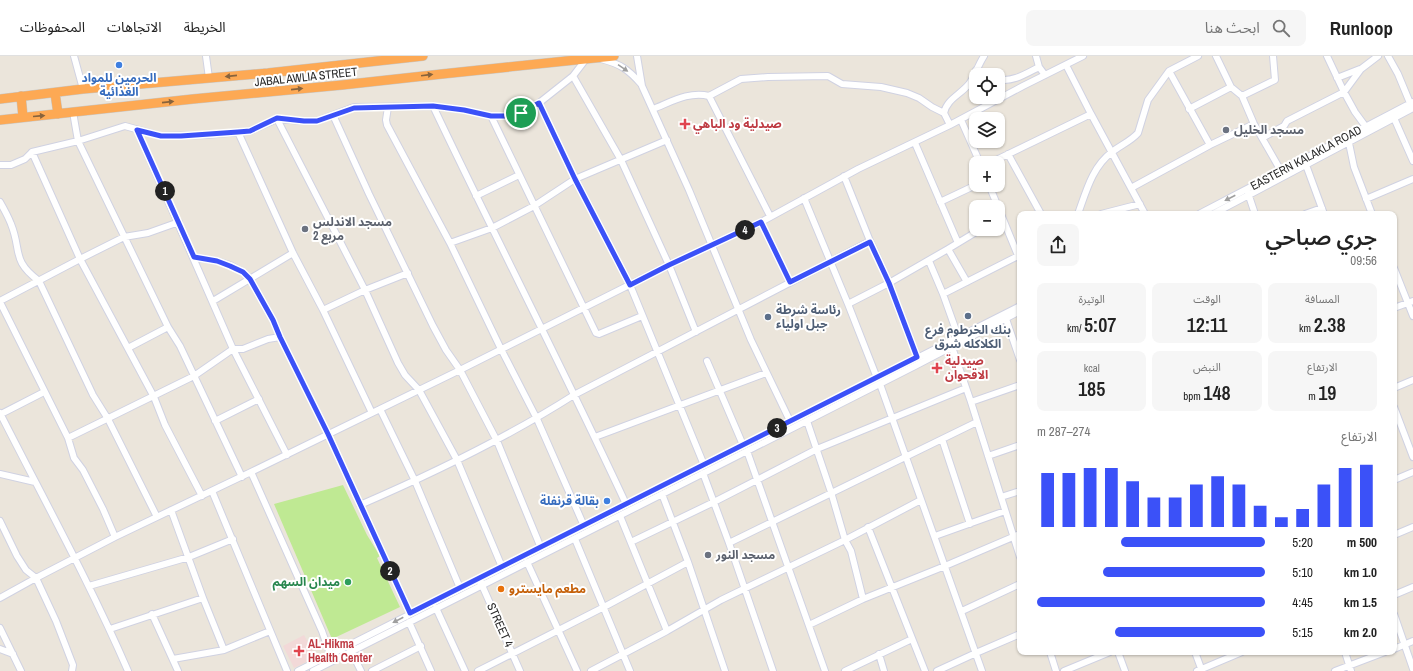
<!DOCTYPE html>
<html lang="ar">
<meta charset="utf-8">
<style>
body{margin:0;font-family:"Archivo Narrow","Noto Sans Arabic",sans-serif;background:#f6f6f6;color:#222;direction:rtl;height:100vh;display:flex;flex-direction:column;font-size:15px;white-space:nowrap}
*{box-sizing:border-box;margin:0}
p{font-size:13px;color:#767676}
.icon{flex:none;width:22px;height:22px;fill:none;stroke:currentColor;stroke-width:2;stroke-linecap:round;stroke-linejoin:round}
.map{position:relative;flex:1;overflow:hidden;direction:ltr}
.side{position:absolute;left:1017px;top:155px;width:380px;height:444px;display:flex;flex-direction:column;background:#fff;border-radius:8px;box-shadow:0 1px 3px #0004;direction:rtl}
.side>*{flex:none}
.controls{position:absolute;left:969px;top:12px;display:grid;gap:8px}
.controls a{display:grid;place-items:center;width:36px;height:36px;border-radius:8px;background:#fff;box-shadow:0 1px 3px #0004;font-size:20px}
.pin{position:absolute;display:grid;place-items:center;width:34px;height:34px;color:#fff;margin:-17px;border:2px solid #fff;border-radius:50%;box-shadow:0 1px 4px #0007}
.km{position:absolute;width:20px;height:20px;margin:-10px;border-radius:50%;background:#222;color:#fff;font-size:11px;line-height:20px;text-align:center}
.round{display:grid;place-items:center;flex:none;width:42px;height:42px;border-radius:8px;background:#f6f6f6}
.overview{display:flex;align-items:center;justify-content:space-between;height:68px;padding:0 20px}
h1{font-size:22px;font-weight:600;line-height:30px}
.stats{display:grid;grid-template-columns:repeat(3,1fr);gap:6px;height:68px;padding:4px 20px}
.stats div{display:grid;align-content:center;border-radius:8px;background:#f6f6f6;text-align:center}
.stats b{font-size:20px;font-weight:600}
.stats small{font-size:11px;font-weight:400}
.stats p{font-size:11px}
.chart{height:112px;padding:8px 20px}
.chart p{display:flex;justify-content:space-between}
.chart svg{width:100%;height:72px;margin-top:4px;stroke:#3b51f8;stroke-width:6}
ul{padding:0 20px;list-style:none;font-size:13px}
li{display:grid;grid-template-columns:64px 48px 1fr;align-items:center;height:30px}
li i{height:10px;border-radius:5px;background:#3b51f8}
header{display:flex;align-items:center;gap:24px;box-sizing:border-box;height:56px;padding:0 20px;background:#fff;border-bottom:1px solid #e0e0e0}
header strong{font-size:19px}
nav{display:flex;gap:22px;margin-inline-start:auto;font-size:14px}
.search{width:280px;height:36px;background:#f6f6f6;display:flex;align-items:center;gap:10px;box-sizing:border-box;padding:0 14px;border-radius:8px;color:#767676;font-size:15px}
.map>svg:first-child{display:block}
</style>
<header>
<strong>Runloop</strong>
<div class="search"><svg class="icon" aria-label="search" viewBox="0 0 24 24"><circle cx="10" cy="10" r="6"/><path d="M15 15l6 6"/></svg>ابحث هنا</div>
<nav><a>الخريطة</a><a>الاتجاهات</a><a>المحفوظات</a></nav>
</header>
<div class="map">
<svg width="1413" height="615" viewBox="0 0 1413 615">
<rect width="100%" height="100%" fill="#ebe5db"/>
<path fill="#f2d9d8" d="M304,579l12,22 -22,11 -11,-22z"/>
<path fill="#bfe993" d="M343,429l24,50 13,21 -3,2 23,49 -68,32 -58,-135z"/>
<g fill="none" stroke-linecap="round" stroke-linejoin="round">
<g stroke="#d0d2e2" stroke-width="8">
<path id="minor" d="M74,0l9,33
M206,0l3,22
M637,0l5,30 47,104 62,150 39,81
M1036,0l3,11 6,8
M1216,0l15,31 11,9 12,28 27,47
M1327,0l17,36 11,20 11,15
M1388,0l10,18 12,29
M601,3c19,5 27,10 40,25
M1066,9l25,49 54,100
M976,14l11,5
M1169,15l41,74
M573,20l48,84 48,105 27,67
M1337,22l23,-9
M998,23c14,4 29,-6 41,-12
M709,40l61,120
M1242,40l33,-16 -2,-24
M539,47l36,76 55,106 74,180
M433,50c63,133 131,264 193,398
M388,51l-2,13 1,5 63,118 51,106 36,70 47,107
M653,53c18,-7 36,-18 56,-13l32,-17 27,-2 60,-1 14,8 39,3 26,6 12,5 13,9 12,6
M1189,53l42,-22
M73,56l5,29 90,186 12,19 62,131
M333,59l36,79 64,132 13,24 14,20 37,71 44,107
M491,60l105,217 3,1 43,-18
M1394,62l19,43
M277,63l88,171 33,73 7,12 14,15 38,70 45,107
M961,64l19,43
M950,69l-6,-12c3,-14 16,-18 25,-29 6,-8 9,-19 15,-28
M137,74l96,219 54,106
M238,76l55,121 30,57 49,103
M1262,82l22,-12 3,-5 57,-29 17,-23 17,-13
M915,87l43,100
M1349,87l5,24 18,47
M32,96l48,107 74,138 11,28 37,71
M1008,98l33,60
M990,107l101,-49
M0,109h11l14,-6 7,-7 46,-11 47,-15 36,10 46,-1 43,-4 27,-12 27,2h13l37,-14 79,-1 31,4 27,6h19l11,-3 18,-10 34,-27 13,-17
M1306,109l18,49
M844,120l26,65 19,42 28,74
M989,129l30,73
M1131,132l79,-43 44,-21
M1248,137l7,21
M476,140l43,-21
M804,142l44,106 29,74
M1366,143l47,-20
M0,146c4,7 8,14 11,22 11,27 0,36 28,57l54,114 15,24 49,98
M940,146l36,-17
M1078,158c8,-22 14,-47 34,-62 9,-7 19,-11 26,-19l10,-33 21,-29 29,-15
M1101,158l39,-10
M1199,158l214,-112
M1213,158l200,-106
M1305,158l17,-6
M761,166l29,60
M450,187l42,-15 42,-22 41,-27 92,-39
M194,201l23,4 13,4 13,7 7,7 23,41 7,17 48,97 82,179
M929,205l14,33 15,42
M1394,212l19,48
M967,226l-19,-33 33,-20
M943,238l75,-38
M0,245l80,-42 44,-22 24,-4 31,-11
M213,245l80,-48
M0,246l68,136 6,20 9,12 20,39 12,28
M848,248l41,-21 59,-34
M1394,252l19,-7
M323,254l42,-20 43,-17
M1006,263l14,41
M952,291l19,55 49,155
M128,292l40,-21
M707,305l36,84
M880,328l102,287
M1394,332l19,-8
M971,346l49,-17
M1394,351l19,50
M380,353l35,72 45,107
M0,357c43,85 90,170 128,258
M1,358l43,-22
M215,365l44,-22
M807,365l24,71 14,48 6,11 12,48
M595,381l171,-64
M68,382l126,-62 39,-27h10l25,-10 12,-2
M942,383l28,85
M747,395l78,220
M988,400l32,-11
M251,416l71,159 8,23
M703,417l26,70 44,128
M0,418l35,8
M1394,424l19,-8
M212,435l75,180
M662,438l26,68 37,109
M1001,441l19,-6
M360,449c74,-32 145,-66 214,-110l296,-154
M171,454l32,88 21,52
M620,460l47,115
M0,465l17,35 9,14 10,8 20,43 17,44 -1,6
M868,471l57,144
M1394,479l19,-8
M935,480l70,-25
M575,483l55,132
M631,486l83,-40 103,-53 149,-61
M729,487l248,-121
M527,506l50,109
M481,527l39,88
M89,530l100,-29 44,-18
M1394,539l19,-8
M0,542l36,-20 79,-41 136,-65 209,-102 209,-105 92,-43 97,-53 92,-44 73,-39 60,-30
M436,552l29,63
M962,555l58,-27
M152,558l26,57
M1394,558l19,55
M409,566l22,49
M809,569l54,-26 82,-33 75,-32
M0,572l21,43
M110,573l93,-31
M0,593l13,5
M1394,593l19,-8
M351,595l10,20
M1050,596l6,19
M1118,596l7,19
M1195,596l7,19
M1345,596l6,19
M879,598l5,17
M173,603l51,-9 46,-19
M298,615l722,-365
M313,615l602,-305 105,-55
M372,615l49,-25
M478,615l126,-64 84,-45
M591,615l76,-40 54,-31 124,-60 76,-40
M845,615l67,-32
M937,615l39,-18 44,-19
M1064,615l46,-19
M1197,615l45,-19
M1335,615l50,-19"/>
</g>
<g stroke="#c7c7c7" stroke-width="10">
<path id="highway" d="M55,37l3,21
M21,40l2,21
M0,43l83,-10 185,-16 155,-17
M0,64l193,-21 149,-14 100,-11 172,-18"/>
</g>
<use href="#minor" stroke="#fff" stroke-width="6"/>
<use href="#highway" stroke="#fda954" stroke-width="9"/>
</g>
<defs><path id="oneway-solid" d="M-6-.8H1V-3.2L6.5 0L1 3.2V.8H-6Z"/></defs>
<g fill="#9f9f9f">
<use href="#oneway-solid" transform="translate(623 12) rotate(34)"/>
<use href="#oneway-solid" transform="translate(1230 142) rotate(153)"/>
<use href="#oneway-solid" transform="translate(398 564) rotate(153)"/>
</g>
<g fill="#88633c">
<use href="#oneway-solid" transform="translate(427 19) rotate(-7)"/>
<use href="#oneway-solid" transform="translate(231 20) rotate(174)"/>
<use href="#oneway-solid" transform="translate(297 33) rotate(-6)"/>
<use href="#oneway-solid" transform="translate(168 46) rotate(-6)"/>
<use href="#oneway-solid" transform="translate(39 60) rotate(-5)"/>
</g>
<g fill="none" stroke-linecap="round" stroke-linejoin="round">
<g stroke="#fff" stroke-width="8">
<path id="route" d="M539,47l36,76 55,106 39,-20 92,-43 29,60 80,-40 19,41 28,74 -507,256 -82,-179 -48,-97 -7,-17 -23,-41 -7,-7 -13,-6 -13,-5 -23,-4 -57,-127 24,6h20l57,-4 12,-1 27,-13 27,3h13l37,-13 79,-2 31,4 27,6h19l11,-3z"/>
</g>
<use href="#route" stroke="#3b51f8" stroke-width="5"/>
</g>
<g fill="#3f7fe0" stroke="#fff" stroke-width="1.5">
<circle cx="119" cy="9" r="4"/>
<circle cx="607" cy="445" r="4"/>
</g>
<g fill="#e0444e" stroke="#fff" stroke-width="1.5">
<path d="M683 62h4v4h4v4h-4v4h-4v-4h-4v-4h4z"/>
<path d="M935 306h4v4h4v4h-4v4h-4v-4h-4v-4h4z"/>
<path d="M297 589h4v4h4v4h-4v4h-4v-4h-4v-4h4z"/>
</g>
<g fill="#6b7280" stroke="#fff" stroke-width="1.5">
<circle cx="1226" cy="74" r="4"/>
<circle cx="305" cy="173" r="4"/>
<circle cx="708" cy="499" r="4"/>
</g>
<g fill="#5c6f8a" stroke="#fff" stroke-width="1.5">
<circle cx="968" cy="260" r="4"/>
<circle cx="768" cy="261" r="4"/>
</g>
<circle fill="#2e9e5b" stroke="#fff" stroke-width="1.5" cx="348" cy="526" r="4"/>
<circle fill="#e8710a" stroke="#fff" stroke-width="1.5" cx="501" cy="533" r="4"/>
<g text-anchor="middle" stroke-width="4" stroke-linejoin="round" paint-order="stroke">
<g font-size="12" fill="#292929" stroke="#fff">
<text transform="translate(306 21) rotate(-6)" y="4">JABAL AWLIA STREET</text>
<text transform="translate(1306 102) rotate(-28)" y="4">EASTERN KALAKLA ROAD</text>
<text transform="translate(500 569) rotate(66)" y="4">STREET 4</text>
</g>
<g font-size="12" font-weight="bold" fill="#366cbe" stroke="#fff">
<text x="119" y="26">الحرمين للمواد<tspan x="119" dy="14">الغذائية</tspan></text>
<text x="599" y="449" text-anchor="end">بقالة قرنفلة</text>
</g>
<g font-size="12" font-weight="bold" fill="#be3a42" stroke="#fff" text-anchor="start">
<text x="693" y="72">صيدلية ود الباهي</text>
<text x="945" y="309">صيدلية<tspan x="945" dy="14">الاقحوان</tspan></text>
<text x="308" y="592">AL-Hikma<tspan x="308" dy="14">Health Center</tspan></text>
</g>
<g font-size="12" font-weight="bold" fill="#5b616d" stroke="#fff" text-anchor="start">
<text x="1234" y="78">مسجد الخليل</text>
<text x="313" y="170">مسجد الاندلس<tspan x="313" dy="14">مربع 2</tspan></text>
<text x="716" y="503">مسجد النور</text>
</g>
<g font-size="12" font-weight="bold" fill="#4e5e75" stroke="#fff" text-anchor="start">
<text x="776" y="258">رئاسة شرطة<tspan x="776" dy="14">جبل اولياء</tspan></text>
<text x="968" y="278" text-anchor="middle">بنك الخرطوم فرع<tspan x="968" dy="14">الكلاكله شرق</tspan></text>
</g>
<g font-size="12" font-weight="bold" fill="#27864d" stroke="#fff" text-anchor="end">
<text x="340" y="530">ميدان السهم</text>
</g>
<g font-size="12" font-weight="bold" fill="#c56008" stroke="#fff" text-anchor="start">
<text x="509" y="537">مطعم مايسترو</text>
</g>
</g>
</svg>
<div class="controls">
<a><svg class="icon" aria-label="locate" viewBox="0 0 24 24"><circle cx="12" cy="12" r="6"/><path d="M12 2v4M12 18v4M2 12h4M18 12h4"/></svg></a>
<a><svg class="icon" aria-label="layers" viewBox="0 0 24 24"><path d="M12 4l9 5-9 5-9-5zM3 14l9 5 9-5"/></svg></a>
<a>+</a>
<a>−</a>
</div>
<div class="pin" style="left:521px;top:57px;background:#1e9e55"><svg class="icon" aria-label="arrive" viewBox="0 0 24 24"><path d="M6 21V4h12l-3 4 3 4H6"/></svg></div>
<b class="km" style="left:165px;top:135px">1</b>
<b class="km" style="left:390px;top:515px">2</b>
<b class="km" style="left:777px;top:372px">3</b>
<b class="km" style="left:745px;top:174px">4</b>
<section class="side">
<div class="overview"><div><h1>جري صباحي</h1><p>09:56</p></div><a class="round"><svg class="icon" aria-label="share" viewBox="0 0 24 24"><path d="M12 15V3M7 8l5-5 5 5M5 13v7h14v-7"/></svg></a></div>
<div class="stats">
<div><p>المسافة</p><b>2.38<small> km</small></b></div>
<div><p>الوقت</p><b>12:11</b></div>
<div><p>الوتيرة</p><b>5:07<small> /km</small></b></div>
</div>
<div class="stats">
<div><p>الارتفاع</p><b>19<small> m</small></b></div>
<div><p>النبض</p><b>148<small> bpm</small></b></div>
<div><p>kcal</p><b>185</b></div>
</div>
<div class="chart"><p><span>الارتفاع</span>274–287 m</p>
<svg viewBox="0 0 160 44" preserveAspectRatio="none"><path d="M5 44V11M15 44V11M25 44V8M35 44V8M45 44V16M55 44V26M65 44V26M75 44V18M85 44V13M95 44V18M105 44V31M115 44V38M125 44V33M135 44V18M145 44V8M155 44V6"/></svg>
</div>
<ul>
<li><b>500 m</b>5:20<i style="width:63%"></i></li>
<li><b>1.0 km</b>5:10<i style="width:71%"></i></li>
<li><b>1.5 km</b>4:45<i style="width:100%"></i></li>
<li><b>2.0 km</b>5:15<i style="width:66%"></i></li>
</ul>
</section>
</div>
